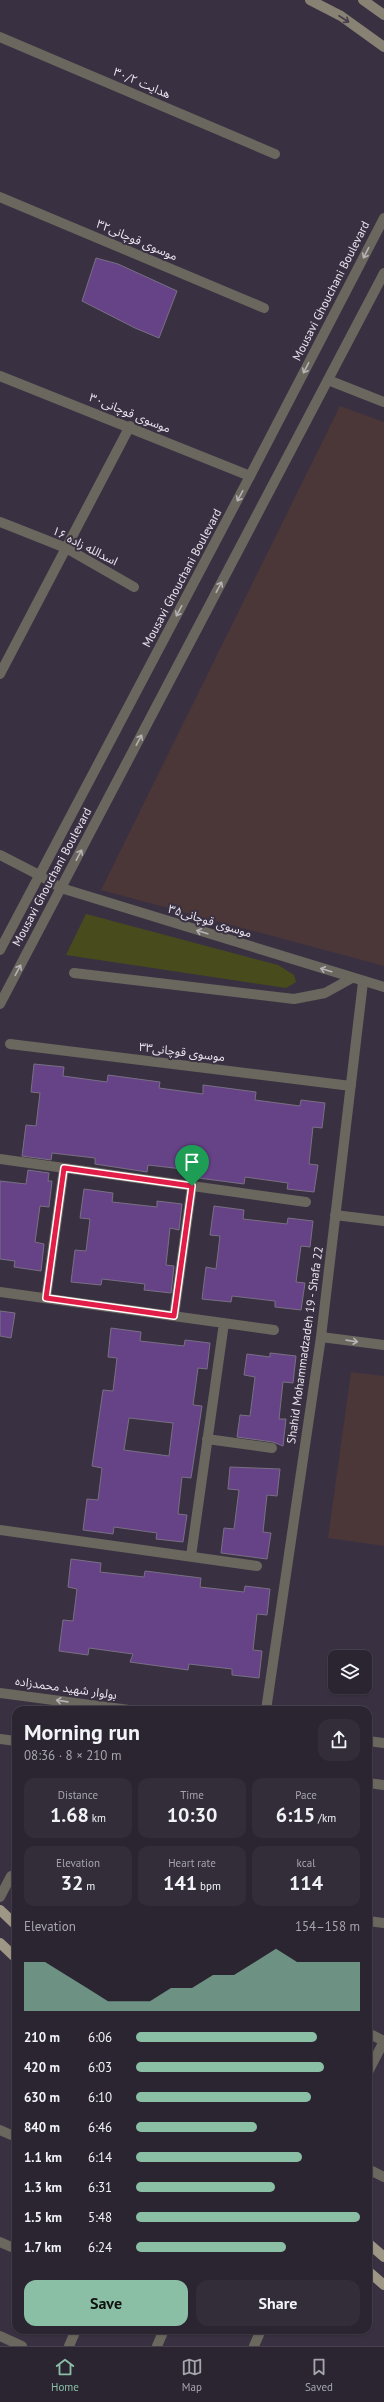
<!DOCTYPE html>
<meta charset="utf-8">
<style>
body{margin:0;font-family:"PT Sans","Noto Sans Arabic",sans-serif;background:#332d3a;color:#f1f3f6;height:100vh;display:flex;flex-direction:column;font-size:15px;white-space:nowrap}
*{box-sizing:border-box;margin:0}
p{font-size:13px;color:#a6a5ac}
.icon{flex:none;width:22px;height:22px;fill:none;stroke:currentColor;stroke-width:2;stroke-linecap:round;stroke-linejoin:round}
.map{position:relative;flex:1;overflow:hidden}
.sheet{position:absolute;left:12px;top:1706px;width:360px;height:628px;display:flex;flex-direction:column;background:#2b2532;border-radius:12px;box-shadow:0 1px 3px #0004,0 0 0 1px #47424d}
.sheet>*{flex:none}
.buttons{position:absolute;left:328px;top:1650px;display:grid;gap:8px}
.buttons a{display:grid;place-items:center;width:44px;height:44px;border-radius:8px;background:#2b2532;box-shadow:0 1px 3px #0004,0 0 0 1px #47424d;font-size:20px}
.pin{position:absolute;display:grid;place-items:center;width:34px;height:34px;color:#fff;margin:-41px -17px;border-radius:50% 50% 50% 0;rotate:-45deg;box-shadow:0 0 4px #0007}
.pin .icon{rotate:45deg}
.round{display:grid;place-items:center;flex:none;width:42px;height:42px;border-radius:12px;background:#332d3a}
.head{display:flex;align-items:center;justify-content:space-between;height:68px;padding:0 12px}
h1{font-size:22px;font-weight:600;line-height:30px}
.figures{display:grid;grid-template-columns:repeat(3,1fr);gap:6px;height:68px;padding:4px 12px}
.figures div{display:grid;align-content:center;border-radius:10px;background:#332d3a;text-align:center}
.figures b{font-size:20px;font-weight:600}
.figures small{font-size:11px;font-weight:400}
.figures p{font-size:11px}
.chart{height:112px;padding:8px 12px}
.chart p{display:flex;justify-content:space-between}
.chart svg{width:100%;height:72px;margin-top:4px;fill:#8abfa5;opacity:.7}
.button{display:flex;gap:8px;margin-top:auto;padding:8px 12px}
.button a{flex:1;height:46px;border-radius:12px;background:#8abfa5;color:#111;font-size:16px;font-weight:600;line-height:46px;text-align:center}
.button a+a{background:#332d3a;color:#f1f3f6}
ul{padding:0 12px;list-style:none;font-size:13px}
li{display:grid;grid-template-columns:64px 48px 1fr;align-items:center;height:30px}
li i{height:10px;border-radius:5px;background:#8abfa5}
.tab-bar{display:flex;justify-content:space-around;align-items:center;height:56px;border-top:1px solid #47424d;background:#2b2532;font-size:11px;color:#a6a5ac}
.tab-bar a{display:grid;justify-items:center;gap:2px}
.tab-bar .on{color:#8abfa5}
.map>svg:first-child{display:block}
</style>
<div class="map">
<svg width="384" height="2346" viewBox="0 0 384 2346">
<rect width="100%" height="100%" fill="#393142"/>
<path fill="#4b3638" d="M340,406l44,16v544l-283,-76z
M351,1372l33,4v170l-56,-8z"/>
<path fill="#484c1c" d="M86,914l192,51 16,10 2,7 -10,6 -220,-33z"/>
<path fill="#664287" stroke="#797083" fill-rule="evenodd" d="M96,258l22,6 59,27 -18,47 -24,-10 -53,-27z
M34,1064l30,3 -1,9 44,6 1,-7 52,7 -1,6 44,6v-9l23,3 30,4 -1,8 45,6 1,-6 24,3 -3,25 -9,-1 -4,37 9,1 -4,27 -27,-3 1,-6 -43,-6 -1,7 -53,-7v-7l-43,-5 -1,7 -52,-8v-6l-43,-5 -1,7 -29,-4 4,-31 10,1 4,-33 -9,-1z
M28,1170l21,3 -1,8h4l-3,26 -9,-1 -5,36 9,2 -3,27 -27,-4 1,-6 -15,-2v-78l26,3z
M84,1189l29,4 -1,9 45,5v-6l25,3 -3,26 -9,-2 -4,37 8,1 -3,27 -27,-3 1,-6 -43,-5 -1,6 -30,-3 4,-32 11,1 4,-32 -10,-1z
M214,1206l30,4 -1,9 44,5 1,-6 25,3 -3,26 -9,-1 -5,36 9,1 -4,27 -26,-3v-6l-43,-5 -1,6 -29,-3 4,-32 10,2 4,-33 -10,-1z
M0,1311l15,2 -4,25 -11,-2z
M111,1328l30,4 -1,9 44,5 1,-6 25,3 -3,26 -9,-1 -5,37 9,1 -11,72 -9,-1 -4,37 9,1 -4,27 -27,-3 1,-6 -43,-6 -1,7 -30,-4 4,-31 11,1 4,-32 -10,-2 11,-76 10,1 4,-33 -9,-1zM129,1418l44,5 -4,33 -45,-6z
M270,1353l26,3 -3,27 -10,-1 -4,37h7l-3,27 -10,-4 -36,-5 3,-22 10,1 5,-39 -11,-2 3,-21 23,3z
M230,1467l50,2 -3,27 -10,-1 -4,37 8,1 -4,26 -46,-6 3,-25 10,1 5,-39 -11,-1z
M71,1559l30,4 -1,9 44,5 1,-6 56,7 -1,9 44,5 1,-6 25,3 -3,26 -10,-1 -4,36 9,1 -3,27 -27,-3v-6l-43,-5 -1,6 -58,-8 3,-8 -44,-6 -1,7 -29,-4 4,-31 10,1 4,-32 -9,-2z"/>
<g fill="none" stroke-linecap="round" stroke-linejoin="round">
<path stroke="#6a675e" stroke-width="10" d="M0,37l275,117
M0,197l264,111
M0,376l250,100
M328,380l56,22
M0,522l66,26 68,39
M0,674l130,-248
M0,855l39,20
M74,973l220,26 31,-6 27,-15
M10,1044l341,42
M0,1159l306,43
M335,1215l49,6
M0,1292l274,38
M46,1298l18,-130
M174,1316l18,-130
M321,1337l63,8
M207,1439l65,9
M0,1530l257,36
M191,1556l33,-233
M266,1710l55,-373 42,-355
M0,1897l11,-21
M368,1921l16,2
M368,2033l16,8
M368,2072l16,-31
M0,2130l16,7
M368,2169l16,8
M0,2242l16,7
M0,2336l22,10
M69,2346l7,-16
M157,2346l7,-16
M254,2346l7,-16"/>
<path stroke="#6a675e" stroke-width="10" d="M39,875l22,13 323,99
M0,950l250,-474 134,-258
M0,1004l384,-731
M0,1693l129,17
M0,1739l16,2
M368,1741l16,2
M368,1783l16,2"/>
<path stroke="#878274" stroke-width="10" d="M310,0l31,16 43,31
M363,0l21,15"/>
<path stroke="#9e9785" stroke-width="10" d="M0,1910l16,15
M0,1943l16,15
M368,2243l16,14
M368,2271l16,14"/>
</g>
<defs><path id="oneway-shaft" d="M-6 0H5M1.5-3L5.5 0L1.5 3" fill="none" stroke-width="1.6" stroke-linecap="round" stroke-linejoin="round"/></defs>
<use stroke="#453d4a" href="#oneway-shaft" transform="translate(344 19) rotate(33)"/>
<g stroke="#b6b2b5">
<use href="#oneway-shaft" transform="translate(366 253) rotate(117)"/>
<use href="#oneway-shaft" transform="translate(306 368) rotate(117)"/>
<use href="#oneway-shaft" transform="translate(240 496) rotate(118)"/>
<use href="#oneway-shaft" transform="translate(219 587) rotate(-62)"/>
<use href="#oneway-shaft" transform="translate(179 611) rotate(118)"/>
<use href="#oneway-shaft" transform="translate(139 740) rotate(-62)"/>
<use href="#oneway-shaft" transform="translate(79 855) rotate(-62)"/>
<use href="#oneway-shaft" transform="translate(202 932) rotate(-163)"/>
<use href="#oneway-shaft" transform="translate(18 970) rotate(-62)"/>
<use href="#oneway-shaft" transform="translate(326 970) rotate(-163)"/>
<use href="#oneway-shaft" transform="translate(352 1341) rotate(8)"/>
<use href="#oneway-shaft" transform="translate(62 1701) rotate(-172)"/>
</g>
<g fill="none" stroke-linecap="round" stroke-linejoin="round">
<g stroke="#fff" stroke-width="8">
<path id="route" d="M64,1168l128,18 -18,130 -128,-18z"/>
</g>
<use href="#route" stroke="#e11d48" stroke-width="5"/>
</g>
<g text-anchor="middle" stroke-width="4" stroke-linejoin="round" paint-order="stroke">
<g font-size="12" fill="#e9e4ef" stroke="#393142">
<text transform="translate(142 83) rotate(23)" y="4">هدایت ۳۰/۲</text>
<text transform="translate(137 240) rotate(23)" y="4">موسوی قوچانی۳۲</text>
<text transform="translate(331 291) rotate(-63)" y="4">Mousavi Ghouchani Boulevard</text>
<text transform="translate(130 413) rotate(22)" y="4">موسوی قوچانی۳۰</text>
<text transform="translate(85 546) rotate(27)" y="4">اسدالله زاده ۱۶</text>
<text transform="translate(182 578) rotate(-62)" y="4">Mousavi Ghouchani Boulevard</text>
<text transform="translate(52 877) rotate(-62)" y="4">Mousavi Ghouchani Boulevard</text>
<text transform="translate(210 921) rotate(17)" y="4">موسوی قوچانی۳۵</text>
<text transform="translate(182 1052) rotate(7)" y="4">موسوی قوچانی۳۳</text>
<text transform="translate(305 1345) rotate(-82)" y="4">Shahid Mohammadzadeh 19 - Shafa 22</text>
<text transform="translate(66 1688) rotate(8)" y="4">بولوار شهید محمدزاده</text>
</g>
</g>
</svg>
<div class="buttons">
<a><svg class="icon" aria-label="layers" viewBox="0 0 24 24"><path d="M12 4l9 5-9 5-9-5zM3 14l9 5 9-5"/></svg></a>
</div>
<div class="pin" style="left:192px;top:1186px;background:#1e9e55"><svg class="icon" aria-label="arrive" viewBox="0 0 24 24"><path d="M6 21V4h12l-3 4 3 4H6"/></svg></div>
<section class="sheet">
<div class="head"><div><h1>Morning run</h1><p>08:36 · 8 × 210 m</p></div><a class="round"><svg class="icon" aria-label="share" viewBox="0 0 24 24"><path d="M12 15V3M7 8l5-5 5 5M5 13v7h14v-7"/></svg></a></div>
<div class="figures">
<div><p>Distance</p><b>1.68<small> km</small></b></div>
<div><p>Time</p><b>10:30</b></div>
<div><p>Pace</p><b>6:15<small> /km</small></b></div>
</div>
<div class="figures">
<div><p>Elevation</p><b>32<small> m</small></b></div>
<div><p>Heart rate</p><b>141<small> bpm</small></b></div>
<div><p>kcal</p><b>114</b></div>
</div>
<div class="chart"><p><span>Elevation</span>154–158 m</p>
<svg viewBox="0 0 160 44" preserveAspectRatio="none"><path d="M0 44V14L10 14L20 22L30 30L40 38L50 38L60 38L70 30L80 30L90 22L100 22L110 14L120 6L130 14L140 14L150 14L160 14V44z"/></svg>
</div>
<ul>
<li><b>210 m</b>6:06<i style="width:81%"></i></li>
<li><b>420 m</b>6:03<i style="width:84%"></i></li>
<li><b>630 m</b>6:10<i style="width:78%"></i></li>
<li><b>840 m</b>6:46<i style="width:54%"></i></li>
<li><b>1.1 km</b>6:14<i style="width:74%"></i></li>
<li><b>1.3 km</b>6:31<i style="width:62%"></i></li>
<li><b>1.5 km</b>5:48<i style="width:100%"></i></li>
<li><b>1.7 km</b>6:24<i style="width:67%"></i></li>
</ul>
<div class="button"><a>Save</a><a>Share</a></div>
</section>
</div>
<nav class="tab-bar">
<a class="on"><svg class="icon" aria-label="home" viewBox="0 0 24 24"><path d="M3 11l9-7 9 7M6 9v11h12V9"/></svg>Home</a>
<a><svg class="icon" aria-label="map" viewBox="0 0 24 24"><path d="M3 6l6-2 6 2 6-2v14l-6 2-6-2-6 2zM9 4v14M15 6v14"/></svg>Map</a>
<a><svg class="icon" aria-label="saved" viewBox="0 0 24 24"><path d="M7 4h10v16l-5-4-5 4z"/></svg>Saved</a>
</nav>
